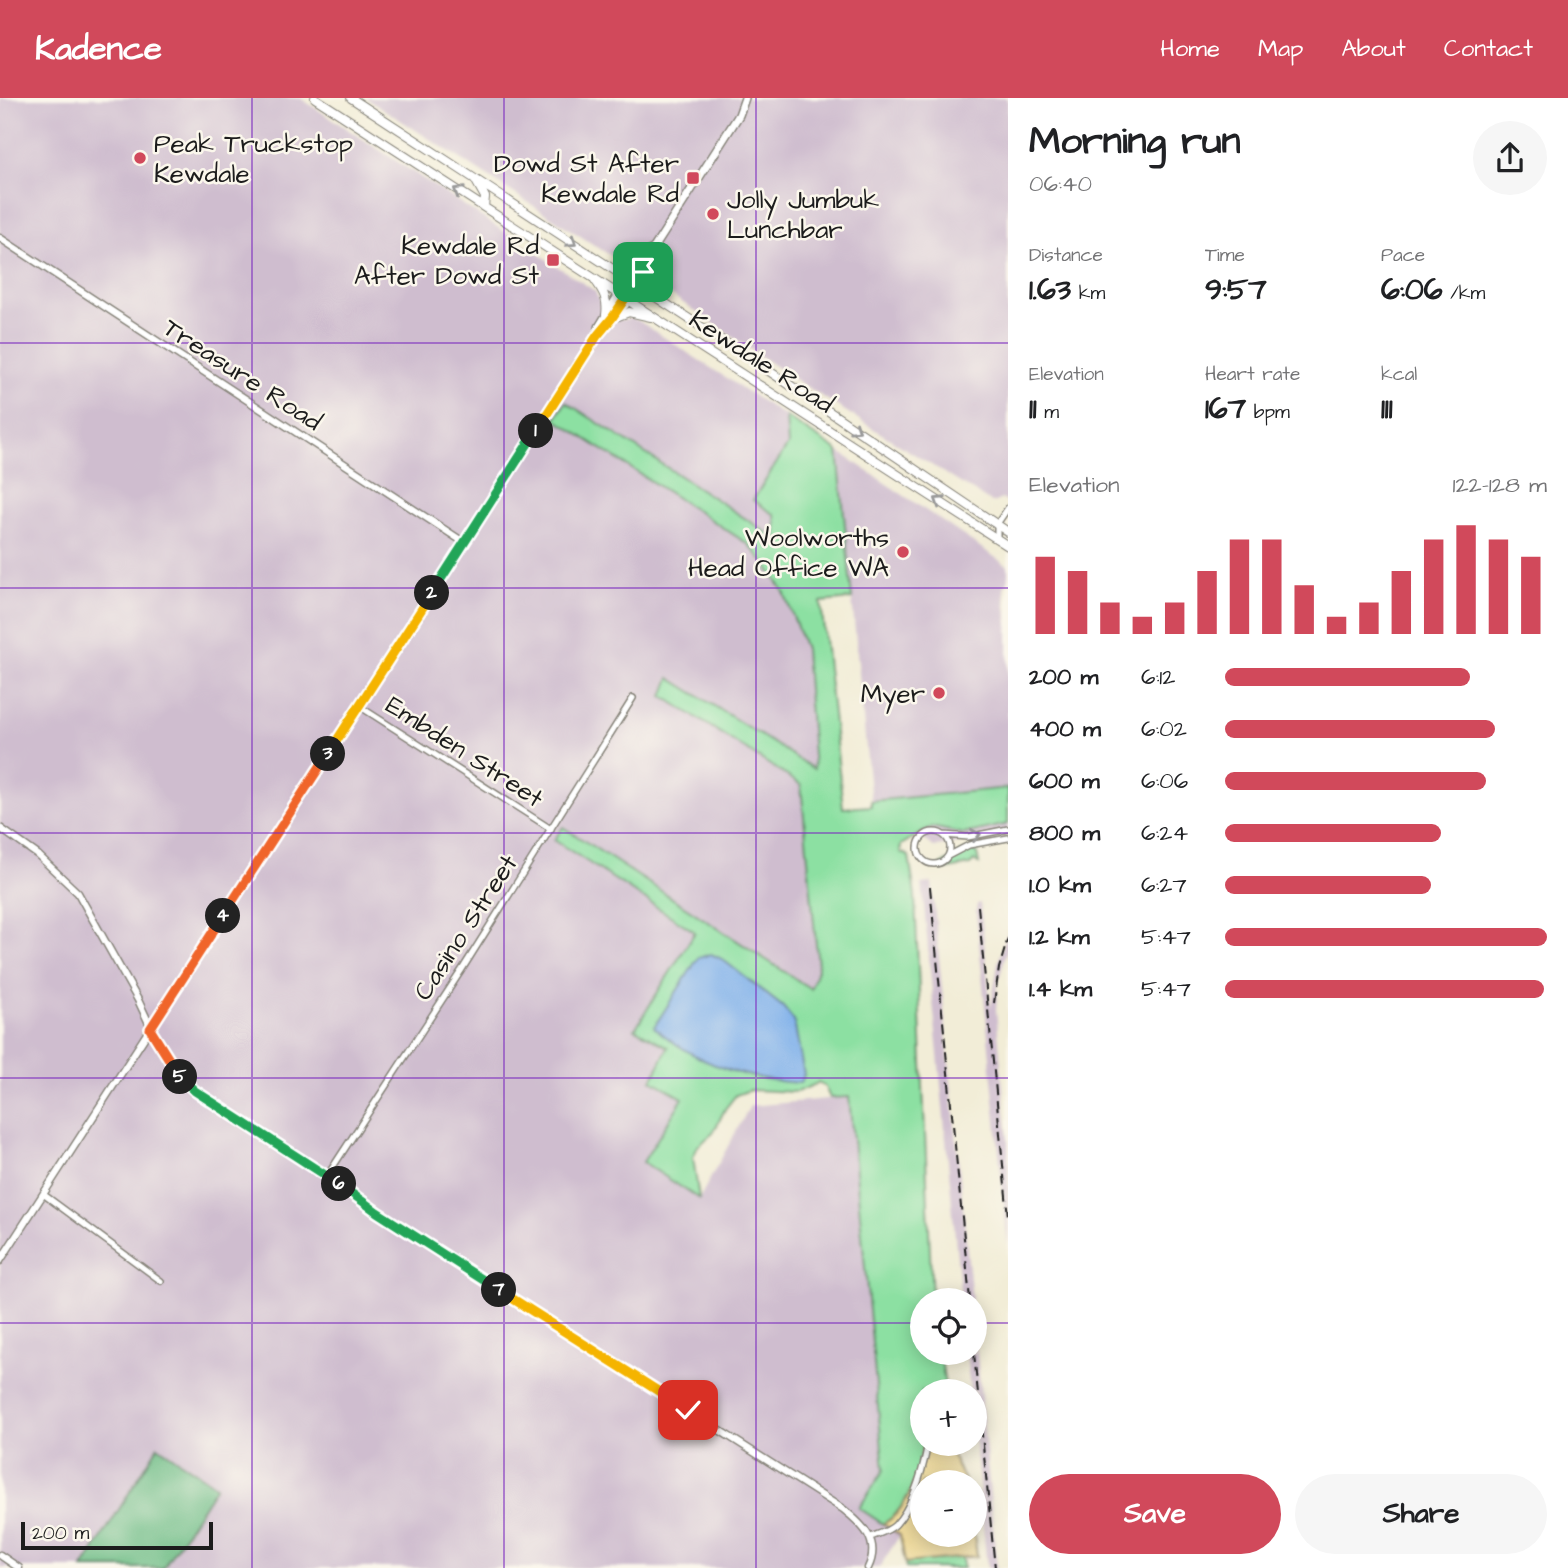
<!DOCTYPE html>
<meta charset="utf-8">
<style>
body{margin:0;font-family:"Architects Daughter",sans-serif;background:#f6f6f6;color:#202124;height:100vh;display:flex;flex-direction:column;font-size:26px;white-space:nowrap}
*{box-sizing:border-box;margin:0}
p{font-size:23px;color:#757577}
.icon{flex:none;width:38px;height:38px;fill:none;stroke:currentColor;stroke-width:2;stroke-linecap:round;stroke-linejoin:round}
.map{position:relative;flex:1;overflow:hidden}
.sheet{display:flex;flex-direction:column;background:#fff;width:560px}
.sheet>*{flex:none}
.controls{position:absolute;left:910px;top:1190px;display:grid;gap:14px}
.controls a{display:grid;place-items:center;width:77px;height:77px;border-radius:50%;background:#fff;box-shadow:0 4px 18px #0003;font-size:35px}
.scale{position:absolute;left:21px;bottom:18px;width:192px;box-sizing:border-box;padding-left:7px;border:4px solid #1c1c1c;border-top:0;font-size:19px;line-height:24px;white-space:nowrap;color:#1c1c1c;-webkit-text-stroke:5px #fbf7ec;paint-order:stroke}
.pin{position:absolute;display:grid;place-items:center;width:60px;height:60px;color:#fff;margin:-30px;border-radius:14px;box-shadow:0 4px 10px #0006}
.km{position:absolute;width:35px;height:35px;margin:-18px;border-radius:50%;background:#222;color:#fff;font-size:19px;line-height:35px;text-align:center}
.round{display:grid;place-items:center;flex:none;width:74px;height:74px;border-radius:37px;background:#f6f6f6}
.head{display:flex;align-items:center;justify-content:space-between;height:119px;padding:0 21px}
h1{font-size:38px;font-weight:700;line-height:52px}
.metrics{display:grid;grid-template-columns:repeat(3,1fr);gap:10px;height:119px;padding:7px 21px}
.metrics div{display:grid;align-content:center}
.metrics b{font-size:30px;font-weight:700}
.metrics small{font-size:19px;font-weight:400}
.metrics p{font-size:19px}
.chart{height:196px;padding:14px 21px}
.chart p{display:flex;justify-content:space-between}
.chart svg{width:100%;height:126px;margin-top:7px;stroke:#d1495b;stroke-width:6}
.cta{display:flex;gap:14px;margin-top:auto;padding:14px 21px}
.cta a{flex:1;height:80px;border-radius:42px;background:#d1495b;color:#fff;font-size:28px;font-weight:700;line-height:80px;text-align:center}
.cta a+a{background:#f6f6f6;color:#202124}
ul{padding:0 21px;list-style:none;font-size:23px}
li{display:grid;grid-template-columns:112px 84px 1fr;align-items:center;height:52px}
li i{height:18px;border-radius:9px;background:#d1495b}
header{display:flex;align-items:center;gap:42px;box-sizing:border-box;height:98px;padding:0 35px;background:#d1495b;color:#fff}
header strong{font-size:33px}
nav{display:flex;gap:38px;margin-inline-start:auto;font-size:24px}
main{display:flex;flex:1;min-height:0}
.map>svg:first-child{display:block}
</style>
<header>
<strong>Kadence</strong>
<nav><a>Home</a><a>Map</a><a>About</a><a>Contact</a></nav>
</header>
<main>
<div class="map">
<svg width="1008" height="1470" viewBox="0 0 1008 1470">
<rect width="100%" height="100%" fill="#fbf7ec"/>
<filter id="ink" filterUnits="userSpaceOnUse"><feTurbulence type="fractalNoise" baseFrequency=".0143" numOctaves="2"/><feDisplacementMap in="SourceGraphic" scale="14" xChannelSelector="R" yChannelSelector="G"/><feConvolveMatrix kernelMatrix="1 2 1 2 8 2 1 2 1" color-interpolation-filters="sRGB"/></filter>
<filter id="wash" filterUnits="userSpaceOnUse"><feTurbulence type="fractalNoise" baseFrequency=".00686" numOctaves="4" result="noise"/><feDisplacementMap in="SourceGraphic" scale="28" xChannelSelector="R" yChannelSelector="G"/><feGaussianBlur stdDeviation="1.57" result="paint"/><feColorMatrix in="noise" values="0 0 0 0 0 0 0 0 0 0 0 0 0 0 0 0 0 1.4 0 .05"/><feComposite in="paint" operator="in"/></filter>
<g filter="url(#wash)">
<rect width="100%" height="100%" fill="#f2edd7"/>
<path fill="#cfbdcf" d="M0,0h300l295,193 8,18 18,11 10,-2 8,3 147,96 2,28 -35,55 23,15 2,25 -212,-137 -10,16 192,125 36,48 21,57 10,121 -144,-92 -8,17 138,90 17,181 -7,23 -248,-162 -9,12 142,93 -61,97 33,18 15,51 -39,64 55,37 51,-93 99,-9 35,374 -24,37 40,27 -21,33h-879z
M366,0h642v405l-6,-4 -10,4 -201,-126 -140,-96 -1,-10 -15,-11 -13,3z
M838,353l170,115v15l-4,7 4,38v208l-74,13 -63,-46z
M932,785l13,137 27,280h-11l-39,-416z
M980,805l11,106 7,-46 10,-33v16l-10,37 -2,26 12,134v103l-32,-334 1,-8z
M975,1234l22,236h-10l-12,-125v-52h-5l-4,-38h9z"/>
<path fill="#8ce0a2" stroke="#547e5f" stroke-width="2" d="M566,304l211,137 -2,-24 -22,-15 35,-55 -2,-28 52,34 14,148 -31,3 22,206 28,-2v-5l137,-13v36l-44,10 -32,-7 -31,18 -1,7 9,4 6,39 17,405h-10v53h18l6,38h-24c0,18 1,39 1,55 -2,26 -17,65 -40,78l-24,-16 25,-38 -35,-373 -19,1 -5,-11 -7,-4 -21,9 -47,-2 -14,5 -11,14 -12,24 -15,13 -5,11 6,42 -56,-37 40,-64 -31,-18 16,-33 -33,-18 60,-97 -141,-92 9,-13 248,162 7,-23 -17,-181 -138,-89 7,-18 144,91 -9,-120 -21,-57 -20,-30 -16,-18 -193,-125z
M968,751l9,4 2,11 -5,-3 -4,4 -27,5 -4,-1 3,-5z
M962,1459l1,11h-57l-1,-5z"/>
<path fill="#71be88" stroke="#466d52" stroke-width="2" d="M158,1348l58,40 -53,82h-80z"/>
<path fill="#eeda9e" stroke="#857b5d" stroke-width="2" d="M923,1346h23l19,38h-43v53h52l3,21 -72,7 -5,-28 -17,-11c26,-14 36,-53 40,-80z"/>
<path fill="#7fb0ea" stroke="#4e6683" stroke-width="2" d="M711,856l11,5 61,48 11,14 10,54 -4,8c-57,-4 -102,-18 -146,-56l44,-69z"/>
</g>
<g filter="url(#ink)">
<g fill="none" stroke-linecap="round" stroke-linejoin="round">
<g stroke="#87847a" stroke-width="8">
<path id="minor" d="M997,441v-15l11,-16
M359,608l192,123
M918 750a16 16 0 1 1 32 0a16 16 0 1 1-32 0Z
M944,737l24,2 40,-8
M948,758l21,-11 39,-7
M327,1078l136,-208 170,-270
M43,1096l118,87
M871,1439c7,-3 18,-6 24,-12 19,-20 28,-56 33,-81"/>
</g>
<g stroke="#87847a" stroke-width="9">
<path id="tertiary" d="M0,140l465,305
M598,237l6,-6 22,-32
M0,730l38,27 40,38 60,107 25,53 17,24 16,14 131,85 50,36 466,297c20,16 38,32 25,59
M0,1163l560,-867 37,-58 2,-10 20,-33
M0,1457l19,13"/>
</g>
<g stroke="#87847a" stroke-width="10">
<path id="secondary" d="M619,195l28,-41 7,-4 85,-133 6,-17
M626,199l27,-40 1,-9"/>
</g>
<g stroke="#87847a" stroke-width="10">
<path id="primary" d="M315,0l693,448
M351,0l424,277 233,157
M476,83l9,16 -1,10
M595,182c9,12 13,20 11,35
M613,220l16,-6 22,5"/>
</g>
<use href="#minor" stroke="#fff" stroke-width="5"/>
<use href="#tertiary" stroke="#fff" stroke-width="6"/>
<use href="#secondary" stroke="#fff" stroke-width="7"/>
<use href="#primary" stroke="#fff" stroke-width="8"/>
<path stroke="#1c1c1c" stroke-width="2" stroke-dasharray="10 5" stroke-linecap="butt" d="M930,789l40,413
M978,808l30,311
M994,905l5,-35 9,-30
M974,1255l21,215"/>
</g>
<defs><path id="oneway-chevron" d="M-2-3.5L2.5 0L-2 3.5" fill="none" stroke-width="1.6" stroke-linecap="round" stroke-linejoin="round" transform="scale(1.75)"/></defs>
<g stroke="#999">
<use href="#oneway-chevron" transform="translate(458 93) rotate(-147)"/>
<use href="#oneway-chevron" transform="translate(572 144) rotate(33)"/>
<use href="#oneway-chevron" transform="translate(856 331) rotate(34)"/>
<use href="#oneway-chevron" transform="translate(939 403) rotate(-147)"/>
<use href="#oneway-chevron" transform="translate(976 737) rotate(-10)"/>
</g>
</g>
<g fill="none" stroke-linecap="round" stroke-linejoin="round" filter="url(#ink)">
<g stroke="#fff" stroke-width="14">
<path id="split-1" d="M536,333l61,-95 15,-18 31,-46"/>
</g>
<g stroke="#fff" stroke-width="14">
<path id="split-2" d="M432,495l104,-162"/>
</g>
<g stroke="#fff" stroke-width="14">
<path id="split-3" d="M328,656l104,-161"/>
</g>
<g stroke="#fff" stroke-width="14">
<path id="split-4" d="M223,818l105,-162"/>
</g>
<g stroke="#fff" stroke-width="14">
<path id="split-5" d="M180,979l-30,-48 73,-113"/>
</g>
<g stroke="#fff" stroke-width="14">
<path id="split-6" d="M180,979l15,14 144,93"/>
</g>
<g stroke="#fff" stroke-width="14">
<path id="split-7" d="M339,1086l38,28 122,78"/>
</g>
<g stroke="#fff" stroke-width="14">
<path id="split-8" d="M499,1192l189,120"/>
</g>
<use href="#split-1" stroke="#f5b400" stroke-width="9"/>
<use href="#split-2" stroke="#22a559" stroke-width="9"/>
<use href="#split-3" stroke="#f5b400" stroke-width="9"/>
<use href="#split-4" stroke="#f0652b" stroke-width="9"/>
<use href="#split-5" stroke="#f0652b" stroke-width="9"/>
<use href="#split-6" stroke="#22a559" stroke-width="9"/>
<use href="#split-7" stroke="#22a559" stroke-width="9"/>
<use href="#split-8" stroke="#f5b400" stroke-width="9"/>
</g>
<path fill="none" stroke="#7b2cbf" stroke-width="2" stroke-opacity="0.55" d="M252,0v1470M504,0v1470M756,0v1470M0,245h1008M0,490h1008M0,735h1008M0,980h1008M0,1225h922M975,1225h33"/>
<g fill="#d1495b" stroke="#fbf7ec" stroke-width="2.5">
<circle cx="140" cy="60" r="7"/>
<rect x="686" y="73" width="14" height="14" rx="3.5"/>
<circle cx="713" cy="116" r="7"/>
<rect x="546" y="155" width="14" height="14" rx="3.5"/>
<circle cx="903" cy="454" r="7"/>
<circle cx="939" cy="595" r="7"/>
</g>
<g text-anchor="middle" stroke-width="5" stroke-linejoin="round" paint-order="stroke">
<g font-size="26" fill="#1c1c1c" stroke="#fbf7ec" text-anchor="end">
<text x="154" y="54" text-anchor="start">Peak Truckstop<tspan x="154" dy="30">Kewdale</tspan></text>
<text x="679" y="74">Dowd St After<tspan x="679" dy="30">Kewdale Rd</tspan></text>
<text x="727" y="110" text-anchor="start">Jolly Jumbuk<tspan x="727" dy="30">Lunchbar</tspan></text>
<text x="539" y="156">Kewdale Rd<tspan x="539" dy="30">After Dowd St</tspan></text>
<text x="889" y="448">Woolworths<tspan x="889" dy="30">Head Office WA</tspan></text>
<text x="925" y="604">Myer</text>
</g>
<g font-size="26" fill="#1c1c1c" stroke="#fbf7ec">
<text transform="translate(762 263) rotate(33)" y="9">Kewdale Road</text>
<text transform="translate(243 276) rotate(33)" y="9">Treasure Road</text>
<text transform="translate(465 653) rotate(33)" y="9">Embden Street</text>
<text transform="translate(465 829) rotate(-57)" y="9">Casino Street</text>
</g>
</g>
</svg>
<div class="controls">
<a><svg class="icon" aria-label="locate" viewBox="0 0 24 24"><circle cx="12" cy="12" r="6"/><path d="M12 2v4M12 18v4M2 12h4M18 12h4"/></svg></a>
<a>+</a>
<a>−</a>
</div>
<div class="scale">200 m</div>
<div class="pin" style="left:643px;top:174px;background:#1e9e55"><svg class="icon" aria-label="arrive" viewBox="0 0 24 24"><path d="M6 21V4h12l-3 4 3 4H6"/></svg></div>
<div class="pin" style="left:688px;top:1312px;background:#d93025"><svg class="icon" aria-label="check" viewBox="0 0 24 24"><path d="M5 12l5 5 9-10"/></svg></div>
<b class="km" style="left:536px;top:333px">1</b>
<b class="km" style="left:432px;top:495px">2</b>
<b class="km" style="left:328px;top:656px">3</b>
<b class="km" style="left:223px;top:818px">4</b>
<b class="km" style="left:180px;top:979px">5</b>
<b class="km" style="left:339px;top:1086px">6</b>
<b class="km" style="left:499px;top:1192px">7</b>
</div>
<section class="sheet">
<div class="head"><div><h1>Morning run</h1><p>06:40</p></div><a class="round"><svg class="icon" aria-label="share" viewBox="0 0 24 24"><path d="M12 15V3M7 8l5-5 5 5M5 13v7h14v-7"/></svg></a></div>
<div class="metrics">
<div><p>Distance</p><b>1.63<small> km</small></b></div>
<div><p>Time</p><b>9:57</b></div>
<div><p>Pace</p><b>6:06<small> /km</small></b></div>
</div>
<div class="metrics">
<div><p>Elevation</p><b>11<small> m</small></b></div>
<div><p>Heart rate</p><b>167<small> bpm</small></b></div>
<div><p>kcal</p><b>111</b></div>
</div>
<div class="chart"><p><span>Elevation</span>122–128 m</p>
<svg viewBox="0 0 160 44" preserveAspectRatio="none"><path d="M5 44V17M15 44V22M25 44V33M35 44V38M45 44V33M55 44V22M65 44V11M75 44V11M85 44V27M95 44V38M105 44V33M115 44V22M125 44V11M135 44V6M145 44V11M155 44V17"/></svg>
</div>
<ul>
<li><b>200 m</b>6:12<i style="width:76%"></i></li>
<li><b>400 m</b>6:02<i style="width:84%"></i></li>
<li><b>600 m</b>6:06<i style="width:81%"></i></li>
<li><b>800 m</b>6:24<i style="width:67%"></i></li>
<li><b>1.0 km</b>6:27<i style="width:64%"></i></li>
<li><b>1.2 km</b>5:47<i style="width:100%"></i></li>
<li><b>1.4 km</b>5:47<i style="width:99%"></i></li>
</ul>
<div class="cta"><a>Save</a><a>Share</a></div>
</section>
</main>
